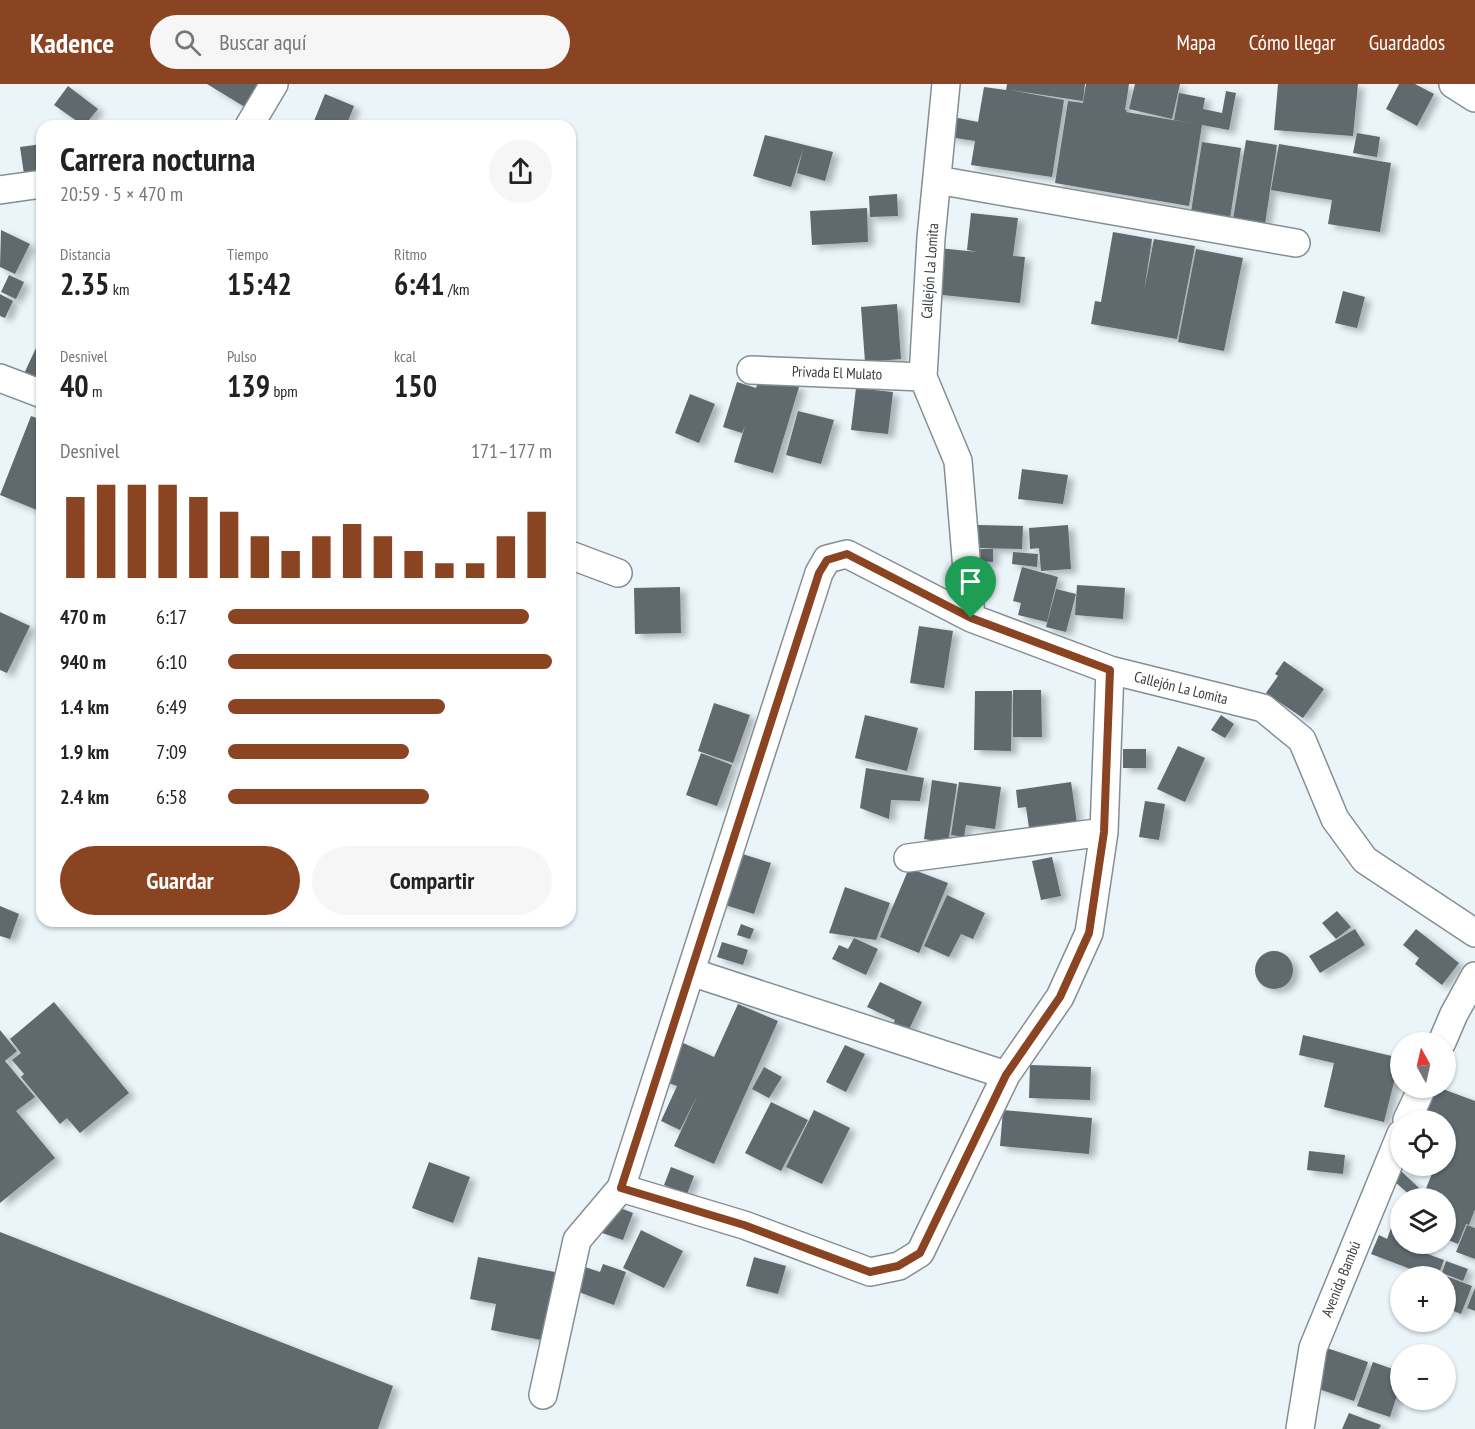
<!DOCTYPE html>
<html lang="es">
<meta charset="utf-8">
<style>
body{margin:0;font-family:"PT Sans Narrow",sans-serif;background:#f6f6f6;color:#222;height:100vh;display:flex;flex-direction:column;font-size:22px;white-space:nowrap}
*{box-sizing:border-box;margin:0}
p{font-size:20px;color:#767676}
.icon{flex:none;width:33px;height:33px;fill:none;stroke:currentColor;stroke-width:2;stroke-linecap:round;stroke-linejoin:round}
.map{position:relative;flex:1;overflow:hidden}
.drawer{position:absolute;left:36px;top:36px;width:540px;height:807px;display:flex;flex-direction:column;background:#fff;border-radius:18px;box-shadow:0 2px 4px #0004}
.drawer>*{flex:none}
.needle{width:39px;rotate:352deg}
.controls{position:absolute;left:1390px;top:948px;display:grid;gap:12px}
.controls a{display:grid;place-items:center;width:66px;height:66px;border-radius:50%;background:#fff;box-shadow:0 2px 4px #0004;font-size:30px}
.pin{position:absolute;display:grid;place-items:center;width:51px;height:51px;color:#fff;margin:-62px -26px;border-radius:50% 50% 50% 0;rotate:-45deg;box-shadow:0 0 6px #0007}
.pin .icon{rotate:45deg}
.round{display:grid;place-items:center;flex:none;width:63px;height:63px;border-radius:32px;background:#f6f6f6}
.overview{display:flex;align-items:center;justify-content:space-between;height:102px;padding:0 24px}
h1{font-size:33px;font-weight:800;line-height:45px}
.stats{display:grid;grid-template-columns:repeat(3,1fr);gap:9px;height:102px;padding:6px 24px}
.stats div{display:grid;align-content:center}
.stats b{font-size:30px;font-weight:800}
.stats small{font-size:16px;font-weight:400}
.stats p{font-size:16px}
.chart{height:168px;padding:12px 24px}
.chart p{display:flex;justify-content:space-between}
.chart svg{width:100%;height:108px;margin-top:6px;stroke:#8b4422;stroke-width:6}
.action{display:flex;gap:12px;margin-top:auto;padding:12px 24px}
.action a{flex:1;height:69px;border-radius:36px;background:#8b4422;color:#fff;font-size:24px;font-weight:800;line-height:69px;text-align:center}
.action a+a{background:#f6f6f6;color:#222}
ul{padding:0 24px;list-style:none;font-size:20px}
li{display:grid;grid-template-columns:96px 72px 1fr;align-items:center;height:45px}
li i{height:15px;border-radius:8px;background:#8b4422}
header{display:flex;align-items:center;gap:36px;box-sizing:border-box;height:84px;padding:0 30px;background:#8b4422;color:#fff}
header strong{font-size:28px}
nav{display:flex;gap:33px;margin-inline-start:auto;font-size:21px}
.search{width:420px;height:54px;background:#f6f6f6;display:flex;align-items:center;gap:15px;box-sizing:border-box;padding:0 21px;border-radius:33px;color:#767676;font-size:22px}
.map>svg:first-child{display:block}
</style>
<header>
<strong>Kadence</strong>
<div class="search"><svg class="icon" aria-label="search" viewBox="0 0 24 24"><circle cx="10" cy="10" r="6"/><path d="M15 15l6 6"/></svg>Buscar aquí</div>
<nav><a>Mapa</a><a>Cómo llegar</a><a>Guardados</a></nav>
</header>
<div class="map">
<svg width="1475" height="1345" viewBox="0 0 1475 1345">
<defs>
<filter id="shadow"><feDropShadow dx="6" dy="4" stdDeviation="3" flood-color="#0004"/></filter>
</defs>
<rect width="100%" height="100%" fill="#eaf4f9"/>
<path fill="#60696d" filter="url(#shadow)" d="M207,0h56l-15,25z
M1007,0h78l-2,17 -73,-11 54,10 -12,77 -81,-12 4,-24 -26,-4 4,-20 25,5 6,-35 22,3z
M1086,0h43l-4,26h2l-1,2 70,12 -22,-4 5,-27 26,5 -2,11 19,4 4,-22 10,2 -7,37 -27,-5 -13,81 -134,-23 13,-82 15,2z
M1135,0h45l-8,35 -43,-10z
M1278,0h80l-5,52 -79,-6z
M1399,0h16l19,10 -17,32 -31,-17z
M68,2l30,23 -14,17 -30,-21z
M325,10l29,12 -8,20h-34z
M1357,49l23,4 -3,20 -24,-4z
M765,51l68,17 -8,29 -28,-8 6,-24 -12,38 -38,-11z
M1246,56l31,5 -12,79 -32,-5z
M1202,58l39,6 -11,70 -39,-6z
M42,60v27l-18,3 -4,-27z
M1279,60l112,19 -11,69 -52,-8 4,-24 -61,-10z
M897,110l1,22 -28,1 -1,-21z
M867,124l1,34 -56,3 -2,-34z
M40,126h2v25h-3z
M971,129l47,5 -5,38 12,1 -5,46 -87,-9 5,-46 40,4 -11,-2z
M1,146l29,14 -15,30 -15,-7z
M1113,148l39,7 -8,52 10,-52 41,7 -18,93 -86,-15 4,-23 6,1z
M1196,165l47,9 -19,93 -46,-9z
M9,191l15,7 -8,17 -15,-7z
M1343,207l22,6 -8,31 -22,-5z
M0,210l13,7 -8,17 -5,-2z
M897,220l4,55 -36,3 -4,-55z
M42,251v52l-20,-9z
M760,291l39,12 -26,86 -39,-11 11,-36 -3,7 -19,-6 14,-45 19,6z
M856,304l37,4 -5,42 -37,-4z
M690,310l25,10 -16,39 -24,-10z
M798,327l36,9 -13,44 -35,-9z
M31,332l11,4v92l-42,-17z
M1022,385l46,6 -5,29 -45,-5z
M978,441l45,1 -1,23 -45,-1z
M1068,441l3,44 -30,2 -2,-23 -9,1 -1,-21z
M977,465h16v13l-16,-1z
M1013,468l25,2 -1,13 -25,-3z
M1022,483l36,10 -11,45 -29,-7 3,-12 -8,-2z
M1077,501l48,3 -2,31 -48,-4z
M680,503l1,46 -46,1 -1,-46z
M1056,505l20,5 -10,38 -20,-5z
M0,528l30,14 -23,47 -7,-3z
M919,542l34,5 -9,57 -34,-5z
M1284,577l40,28 -21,29 -37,-25 12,-17 -3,-2z
M1013,606h28l1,47h-29z
M975,607h37l-1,60 -37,-1z
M714,619l36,12 -17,48 -35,-12z
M865,631l53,13 -11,43 -52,-13z
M1221,631l13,9 -9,14 -14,-8z
M1178,662l27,12 -20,44 -28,-13z
M1123,665h23v19h-23z
M701,669l31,12 -15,41 -31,-11z
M866,684l58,10 -4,23 -29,-1 -2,19 -29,-11z
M932,696l25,4 -9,59 -24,-4z
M959,698l42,5 -6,42 -29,-4 -2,12 -13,-2z
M1071,698l7,48 -49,-2 -3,-21 -8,1 -2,-18z
M1145,717l20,3 -6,36 -20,-3z
M736,768l35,11 -17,51 -35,-11z
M1052,773l9,39 -20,4 -9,-39z
M909,784l39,15 -29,70 -39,-16z
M845,803l45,16 -14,37 -47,-7z
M947,811l38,18 -12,26 -12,-5 -12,23 -25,-11z
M0,822l19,8 -9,25 -10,-3z
M1337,827l14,16 -15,12 -14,-16z
M741,840l13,5 -4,10 -13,-4z
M1355,845l10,16 -45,28 -11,-17z
M1416,845l43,34 -17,22 -27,-21 4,-6 -16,-13z
M854,854l24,11 -12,26 -34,-16 7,-14 9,4z
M722,858l26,8 -5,15 -26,-8z
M1255 886a19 19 0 1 1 38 0a19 19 0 1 1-38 0Z
M880,898l42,20 -16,34 -15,-7 4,-9 -28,-13z
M54,918l75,91 -49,40 -13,-15 -7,6 -39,-47 3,-3 -12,-14 9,-7 -11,-14z
M738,920l40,17 -64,143 -40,-18 24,-52 -18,36 -19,-9 16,-35 -14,-5 18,-39 33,15z
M0,946l17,21 -12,10 30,36 -19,14 39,47 -55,45z
M1303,951l97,23 -16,64 -60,-15 10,-44 -35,-8z
M845,961l20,9 -19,38 -20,-10z
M1030,981l61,2 -1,33 -61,-2z
M764,983l18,10 -13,21 -17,-9z
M1435,1004h5l35,13v108l-6,16 -3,-1 -8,20 -12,-5v-41h-24l12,-29 -9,-3h21v-46h-24z
M771,1018l37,18 -27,51 -36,-18z
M814,1026l36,18 -28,56 -36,-17z
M1003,1026l89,8 -3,36 -89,-8z
M1309,1067l36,4 -2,19 -36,-4z
M429,1078l41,15 -17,46 -41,-15z
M671,1083l23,9 -7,18 -23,-9z
M1401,1087l18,17 -7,9 -19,-17z
M613,1121l20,8 -10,27 -21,-7z
M1394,1136l7,3v21h25l-4,8 22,8 -5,13 -7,-3 -3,6 -58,-22 8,-19 8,4z
M1467,1141l8,3v31l-19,-7z
M641,1146l42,21 -19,37 -41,-20z
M0,1148l393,154 -15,43h-378z
M478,1173l77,15 -14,68 -50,-10 5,-26 -26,-5z
M754,1173l32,9 -8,28 -32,-8z
M1446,1177l22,8 -5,12 -21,-8z
M603,1180l23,8 -12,33 -38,-14 9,-24 15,5z
M1446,1192l26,10 -11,28 -15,-6z
M1475,1204v23l-8,-3z
M1327,1264l41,14 -14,39 -41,-14z
M1373,1278l28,10v11l-11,34 -33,-11z
M1349,1329l32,12 -2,4h-37z"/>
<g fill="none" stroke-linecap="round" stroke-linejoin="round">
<g stroke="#858f93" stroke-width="30">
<path id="minor" d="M946,0l-15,154 -8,139 35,84 13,157 139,52 153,38 39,32 33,79 30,41 110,73
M1453,0l22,14
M249,42l25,-42
M937,96l359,63
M0,106l42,-6
M751,286l172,7
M0,294l42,16
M570,471l48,18
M908,774l196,-26
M691,888l315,103
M1442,958l12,-28 21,-38
M1407,1036l15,-32
M621,1104l123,37 126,47 29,-6 21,-13 86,-178 54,-78 29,-64 15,-101 6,-162
M543,1311l34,-155 44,-52 198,-615 8,-14 20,-5 124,64
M1300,1345l13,-81 88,-214"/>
</g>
<use href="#minor" stroke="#fff" stroke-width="27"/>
</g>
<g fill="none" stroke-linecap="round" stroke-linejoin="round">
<g stroke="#fff" stroke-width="12">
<path id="route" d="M847,470l124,64 139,52 -6,162 -15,101 -29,64 -54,78 -86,178 -22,13 -28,6 -126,-47 -123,-37 198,-615 8,-13z"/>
</g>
<use href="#route" stroke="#8b4422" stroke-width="8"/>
</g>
<g text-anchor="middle" stroke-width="6" stroke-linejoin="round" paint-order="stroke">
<g font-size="15" fill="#393d3f" stroke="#fff">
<text transform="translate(930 187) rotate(-86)" y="5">Callejón La Lomita</text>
<text transform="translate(837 289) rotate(2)" y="5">Privada El Mulato</text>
<text transform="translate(1181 604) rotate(14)" y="5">Callejón La Lomita</text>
<text transform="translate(1341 1195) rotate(-68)" y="5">Avenida Bambú</text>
</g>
</g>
</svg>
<div class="controls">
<a><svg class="needle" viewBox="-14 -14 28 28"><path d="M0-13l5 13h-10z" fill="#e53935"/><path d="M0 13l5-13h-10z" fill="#767676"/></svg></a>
<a><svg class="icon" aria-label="locate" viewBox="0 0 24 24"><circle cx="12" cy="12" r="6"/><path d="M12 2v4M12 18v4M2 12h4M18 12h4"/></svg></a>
<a><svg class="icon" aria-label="layers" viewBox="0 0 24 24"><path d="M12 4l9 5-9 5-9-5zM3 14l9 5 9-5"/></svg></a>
<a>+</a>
<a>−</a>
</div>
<div class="pin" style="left:971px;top:534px;background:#1e9e55"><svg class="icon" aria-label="arrive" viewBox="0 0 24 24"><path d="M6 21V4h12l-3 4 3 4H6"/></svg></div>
<section class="drawer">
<div class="overview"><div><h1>Carrera nocturna</h1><p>20:59 · 5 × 470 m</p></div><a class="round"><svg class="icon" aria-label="share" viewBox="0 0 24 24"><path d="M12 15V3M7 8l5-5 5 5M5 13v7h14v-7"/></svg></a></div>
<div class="stats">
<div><p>Distancia</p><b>2.35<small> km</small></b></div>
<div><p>Tiempo</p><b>15:42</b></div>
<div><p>Ritmo</p><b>6:41<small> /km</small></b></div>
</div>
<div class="stats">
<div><p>Desnivel</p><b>40<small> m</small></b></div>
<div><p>Pulso</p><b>139<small> bpm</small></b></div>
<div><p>kcal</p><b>150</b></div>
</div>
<div class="chart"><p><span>Desnivel</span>171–177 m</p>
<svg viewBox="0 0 160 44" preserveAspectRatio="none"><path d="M5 44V11M15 44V6M25 44V6M35 44V6M45 44V11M55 44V17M65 44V27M75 44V33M85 44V27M95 44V22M105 44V27M115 44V33M125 44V38M135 44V38M145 44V27M155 44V17"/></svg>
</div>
<ul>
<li><b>470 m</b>6:17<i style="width:93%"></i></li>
<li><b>940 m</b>6:10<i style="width:100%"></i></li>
<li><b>1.4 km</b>6:49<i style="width:67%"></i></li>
<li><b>1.9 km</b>7:09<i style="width:56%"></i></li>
<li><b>2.4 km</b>6:58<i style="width:62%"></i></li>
</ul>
<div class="action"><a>Guardar</a><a>Compartir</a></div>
</section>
</div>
